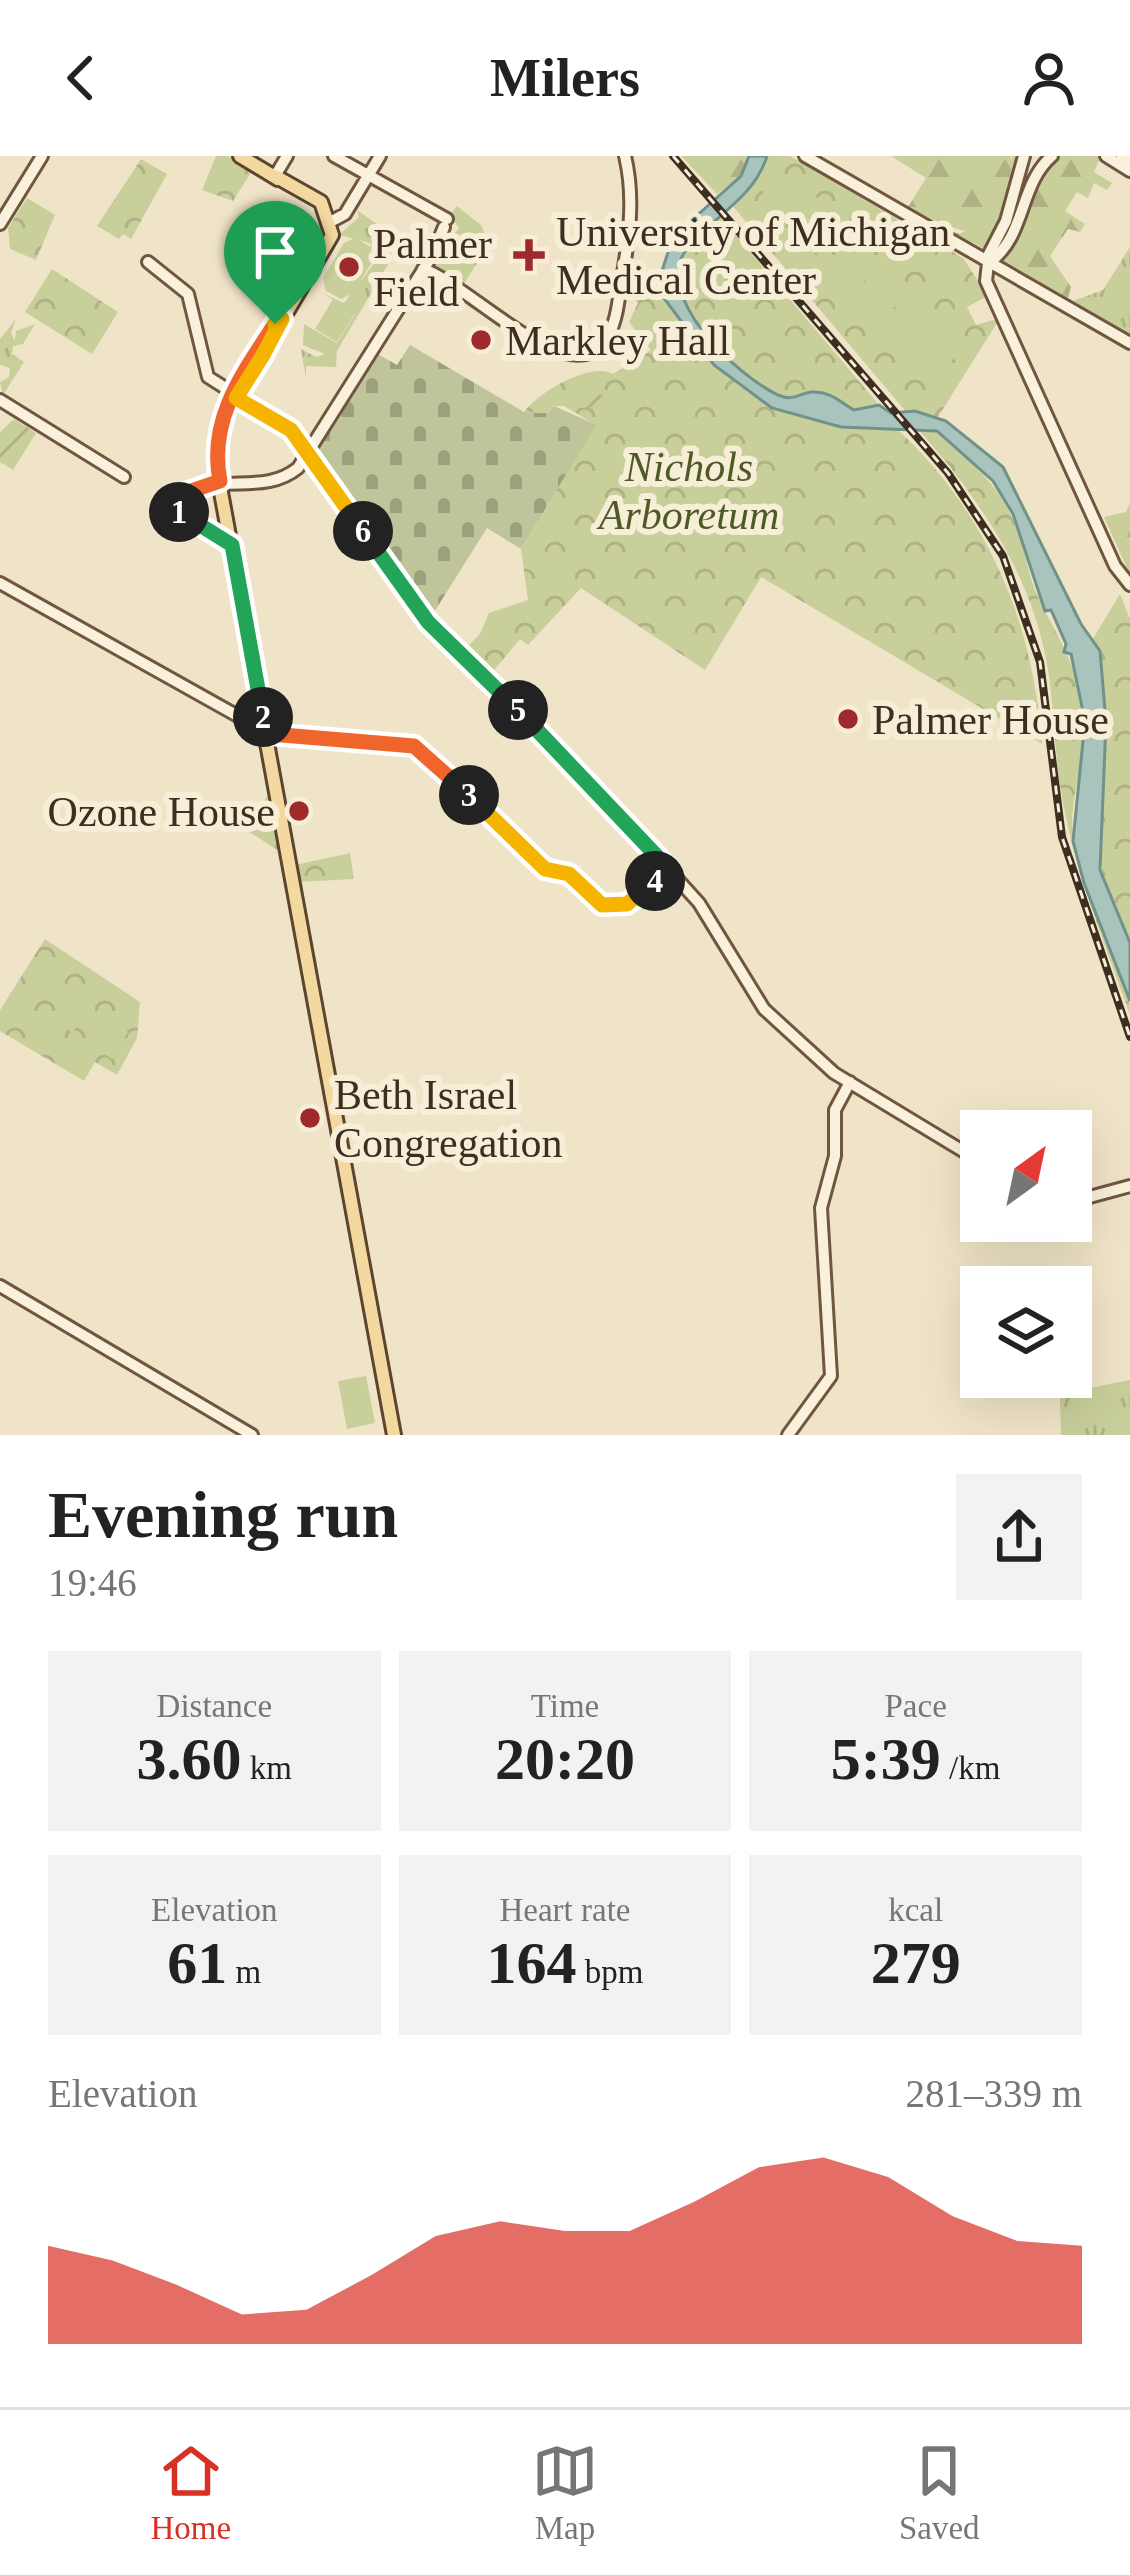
<!DOCTYPE html>
<meta charset="utf-8">
<style>
body{margin:0;font-family:Georgia,serif;background:#f2f2f2;color:#222;height:100vh;display:flex;flex-direction:column;font-size:45px;white-space:nowrap}
*{box-sizing:border-box;margin:0}
p{font-size:39px;color:#767676}
.icon{flex:none;width:66px;height:66px;fill:none;stroke:currentColor;stroke-width:2;stroke-linecap:round;stroke-linejoin:round}
.map{position:relative;height:1279px;overflow:hidden}
.sheet{display:flex;flex-direction:column;background:#fff;flex:1}
.sheet>*{flex:none}
.needle{width:78px;rotate:33deg}
.tools{position:absolute;left:960px;top:954px;display:grid;gap:24px}
.tools a{display:grid;place-items:center;width:132px;height:132px;border-radius:0px;background:#fff;box-shadow:0 12px 48px #0002;font-size:60px}
.pin{position:absolute;display:grid;place-items:center;width:102px;height:102px;color:#fff;margin:-123px -51px;border-radius:50% 50% 50% 0;rotate:-45deg;box-shadow:0 0 12px #0007}
.pin .icon{rotate:45deg}
.km{position:absolute;width:60px;height:60px;margin:-30px;border-radius:50%;background:#222;color:#fff;font-size:33px;line-height:60px;text-align:center}
.round{display:grid;place-items:center;flex:none;width:126px;height:126px;border-radius:0px;background:#f2f2f2}
.summary{display:flex;align-items:center;justify-content:space-between;height:204px;padding:0 48px}
h1{font-size:66px;font-weight:700;line-height:90px}
.metrics{display:grid;grid-template-columns:repeat(3,1fr);gap:18px;height:204px;padding:12px 48px}
.metrics div{display:grid;align-content:center;border-radius:0px;background:#f2f2f2;text-align:center}
.metrics b{font-size:60px;font-weight:700}
.metrics small{font-size:33px;font-weight:400}
.metrics p{font-size:33px}
.chart{height:336px;padding:24px 48px}
.chart p{display:flex;justify-content:space-between}
.chart svg{width:100%;height:216px;margin-top:12px;fill:#d93025;opacity:.7}
header{display:flex;justify-content:space-between;align-items:center;height:156px;padding:0 48px;background:#fff;font-size:54px;font-weight:700}
.dock{display:flex;justify-content:space-around;align-items:center;height:168px;border-top:3px solid #e0e0e0;background:#fff;font-size:33px;color:#767676}
.dock a{display:grid;justify-items:center;gap:6px}
.dock .active{color:#d93025}
.map>svg:first-child{display:block}
</style>
<header><svg class="icon" aria-label="back" viewBox="0 0 24 24"><path d="M15 5l-7 7 7 7"/></svg>Milers<svg class="icon" aria-label="person" viewBox="0 0 24 24"><circle cx="12" cy="8" r="4"/><path d="M4 21q1-7 8-7t8 7"/></svg></header>
<div class="map">
<svg width="1130" height="1279" viewBox="0 0 1130 1279">
<defs>
<pattern id="grass-tufts" width="24" height="20" patternUnits="userSpaceOnUse" patternTransform="scale(3)"><rect width="24" height="20" fill="#c9cf9b"/><path d="M3 7l-1-3M5 7V3M7 7l1-3M15 17l-1-3M17 17v-4M19 17l1-3" fill="none" stroke="#aeb285"/></pattern>
<pattern id="forest-firs" width="22" height="20" patternUnits="userSpaceOnUse" patternTransform="scale(3)"><rect width="22" height="20" fill="#c9cf9b"/><path d="M5 1l3.5 6h-7zM16 11l3.5 6h-7z" fill="#aeb285"/></pattern>
<pattern id="cemetery-stones" width="16" height="16" patternUnits="userSpaceOnUse" patternTransform="scale(3)"><rect width="16" height="16" fill="#bfc49a"/><path d="M2 7V4a2 2 0 0 1 4 0v3zM10 15v-3a2 2 0 0 1 4 0v3z" fill="#9ca07d"/></pattern>
<pattern id="park-crowns" width="20" height="18" patternUnits="userSpaceOnUse" patternTransform="scale(3)"><rect width="20" height="18" fill="#c9cf9b"/><path d="M2 6a3 3 0 1 1 6 0M12 15a3 3 0 1 1 6 0" fill="none" stroke="#aeb285"/></pattern>
<pattern id="garden-furrows" width="10" height="10" patternUnits="userSpaceOnUse" patternTransform="scale(3)"><rect width="10" height="10" fill="#c9cf9b"/><path d="M-1 1l2-2M0 10L10 0M9 11l2-2" fill="none" stroke="#aeb285"/></pattern>
</defs>
<rect width="100%" height="100%" fill="#f0e4c8"/>
<path fill="url(#grass-tufts)" d="M1012,0h10l-16,58 -19,36 -48,-24 21,8 45,-28z
M457,50l24,19 8,19 -27,43 -25,-15 -4,-9 26,-35 -9,-13z
M357,54l40,28 2,8 -62,105 -1,16 -30,-1v13l-5,-30 15,8 9,-3 -22,-9 1,-21 33,19 18,-29 -33,-21 22,10 31,-41 -5,-19 -31,-8 20,-18z
M1130,91v88l-57,-34 30,-11z
M16,163l-5,14 4,8 1,-10 19,-7 -12,20 -10,2 -1,8 12,8 -21,33 -3,-13 9,-5 1,-9 -10,-3v-26z
M1130,1224v55h-69l-1,-41z"/>
<path fill="url(#forest-firs)" d="M681,0h68l-8,20 -24,18z
M891,0h120c1,93 -37,87 -103,51l18,-29z
M1055,0h46l-7,16 18,11 -5,7 -13,-7 -6,15 -11,-6 -12,19 20,13 -5,8 -12,-3 -18,27 21,31 -3,11 -67,-38 33,-81z
M1130,347v72l-26,-58 22,-5z"/>
<path fill="url(#cemetery-stones)" d="M410,189l114,67 25,1 5,-7 43,19 -76,124 -34,-21 -56,89 -118,-164 63,-100 21,12z"/>
<path fill="url(#park-crowns)" d="M216,0h12l24,15 -19,30 -31,-11z
M767,0h23l173,102 25,38 -21,11 9,18 24,-7 -62,99 -31,-4 -176,-209 30,-29z
M141,3l26,15 -36,65 -8,-5 -4,5 -22,-13z
M27,42l28,17 -19,45 -26,-11 -2,-21z
M720,60l159,189 -25,5c-35,-24 -39,-4 -70,-13 -31,-9 -114,-90 -109,-122 4,-24 27,-45 45,-59z
M631,105l29,16c4,28 21,42 37,64 59,78 107,79 198,86 92,85 138,193 147,317l-281,-167 -56,93 -124,-82 -53,57 -8,-6 -30,36 -26,-25 16,-16 9,-21 39,-13 -7,-51 75,-124 -32,-19h-10l-5,7 -25,-1c13,-19 67,-51 89,-38l11,-7 2,-15 13,7 12,-9 -22,-28 9,-19 -9,-12z
M52,113l66,43 -26,42 -67,-42z
M916,271c18,0 24,8 38,20 52,47 59,62 76,128 10,40 48,77 54,141 4,43 -18,85 -10,127 10,55 56,121 56,172 -23,-66 -51,-133 -65,-202 -10,-45 -10,-92 -16,-137 -14,-98 -69,-177 -133,-249z
M1120,438l10,25v324c-65,-96 0,-210 -39,-301z
M271,634l11,63 -36,-23z
M350,697l4,26 -56,3 -3,-17z
M45,783l95,63 -3,36 -20,37 -22,-13 -11,19 -84,-50v-21z"/>
<path fill="url(#garden-furrows)" d="M575,238l45,1v9l-41,4z
M14,263l22,14 -23,37 -13,-8v-30z"/>
<path fill="#c9cf9b" d="M772,22l20,27 -10,33 -33,-22z
M805,34l38,24 -26,40c-22,-17 -26,-40 -12,-64z
M355,82l16,9 3,12 -21,34 -12,6 -15,-8 -3,-13 21,-35z
M847,91l28,16 -24,41 -28,-17z
M881,110l27,17 -24,41 -28,-17z
M333,143l22,14 -18,29 -22,-13z
M912,147l26,16 -25,41 -26,-16z
M941,165l26,16 -25,40 -26,-16z
M63,835l26,17 -17,26 -14,-19z
M105,872l23,4 -16,27 -27,-17z
M366,1220l9,47 -28,6 -9,-48z"/>
<path fill="#a9c4bc" stroke="#6f938a" stroke-width="3" d="M749,0h18c-12,40 -51,59 -78,90 -41,47 47,129 89,149 17,7 20,-2 34,-3 18,-1 28,10 42,18l25,-5 12,8 24,-2 31,10 57,46 78,157 19,27 6,71 -6,148 30,73v58l-46,-118 -11,-42 12,-120 -14,-67 -7,-2 2,-8 -15,-34 -6,1 -32,-97 -20,-33 -56,-50 -96,-4 -69,-19 -58,-43 -51,-68 -3,-20 13,-40 68,-61z"/>
<g fill="none" stroke-linecap="round" stroke-linejoin="round">
<g stroke="#6f573f" stroke-width="16">
<path id="secondary" d="M334,0l113,63
M805,0l325,187
M1024,0l-18,65 -17,33 -3,27 129,285 15,19
M1106,0l24,15
M1122,0l8,5
M275,20l12,-20
M332,65l13,-7 35,-58
M0,68l42,-68
M148,106l40,32 20,83 88,56
M990,106c36,-26 29,-78 62,-106
M423,113c56,19 176,159 195,35 8,-51 19,-98 7,-148
M0,244l124,77
M291,274l137,192 136,132 135,149 65,106 70,64 147,89
M232,389l-59,-37c36,-44 85,-8 125,-40l135,-214 11,-27
M0,427l270,151 149,14 126,121 24,6 33,30 30,-4 37,-32
M1071,1046l59,-16
M0,1130l252,149
M788,1279l43,-59 -10,-168 14,-52v-46l15,-28"/>
</g>
<g stroke="#5b4430" stroke-width="18">
<path id="primary" d="M240,0l38,23
M275,20l46,26 11,33 -111,189 -5,41 178,970"/>
</g>
<use href="#secondary" stroke="#faf1dc" stroke-width="10"/>
<use href="#primary" stroke="#f3d9a0" stroke-width="12"/>
<g stroke="#3d2e20" stroke-width="8">
<path id="rail" d="M673,0l275,317 55,83 37,106 22,175 68,200"/>
</g>
<use href="#rail" stroke="#f7eed8" stroke-width="3" stroke-dasharray="9" stroke-linecap="butt"/>
</g>
<g fill="none" stroke-linecap="round" stroke-linejoin="round">
<g stroke="#fff" stroke-width="24">
<path id="split-1" d="M179,356l-6,-4 15,-16 32,-11c-12,-61 22,-107 55,-157"/>
</g>
<g stroke="#fff" stroke-width="24">
<path id="split-2" d="M179,356l53,33 31,172"/>
</g>
<g stroke="#fff" stroke-width="24">
<path id="split-3" d="M263,561l7,17 144,12 55,49"/>
</g>
<g stroke="#fff" stroke-width="24">
<path id="split-4" d="M469,639l76,74 24,5 33,31 25,-1 28,-23"/>
</g>
<g stroke="#fff" stroke-width="24">
<path id="split-5" d="M518,554l151,159 -14,12"/>
</g>
<g stroke="#fff" stroke-width="24">
<path id="split-6" d="M363,375l65,91 90,88"/>
</g>
<g stroke="#fff" stroke-width="24">
<path id="split-7" d="M263,199l-27,43 55,32 72,101"/>
</g>
<g stroke="#fff" stroke-width="24">
<path id="split-8" d="M263,199l19,-36 -7,5"/>
</g>
<use href="#split-1" stroke="#f0652b" stroke-width="15"/>
<use href="#split-2" stroke="#22a559" stroke-width="15"/>
<use href="#split-3" stroke="#f0652b" stroke-width="15"/>
<use href="#split-4" stroke="#f5b400" stroke-width="15"/>
<use href="#split-5" stroke="#22a559" stroke-width="15"/>
<use href="#split-6" stroke="#22a559" stroke-width="15"/>
<use href="#split-7" stroke="#f5b400" stroke-width="15"/>
<use href="#split-8" stroke="#f5b400" stroke-width="15"/>
</g>
<g fill="#9e2a2b" stroke="#f7eed8" stroke-width="4.5">
<path d="M523 81h12v12h12v12h-12v12h-12v-12h-12v-12h12z"/>
<circle cx="349" cy="111" r="12"/>
<circle cx="481" cy="184" r="12"/>
<circle cx="848" cy="563" r="12"/>
<circle cx="299" cy="655" r="12"/>
<circle cx="310" cy="962" r="12"/>
</g>
<g text-anchor="middle" stroke-width="12" stroke-linejoin="round" paint-order="stroke">
<g font-size="42" fill="#3d2e20" stroke="#f7eed8" text-anchor="start">
<text x="556" y="90">University of Michigan<tspan x="556" dy="48">Medical Center</tspan></text>
<text x="373" y="102">Palmer<tspan x="373" dy="48">Field</tspan></text>
<text x="505" y="199">Markley Hall</text>
<text x="872" y="578">Palmer House</text>
<text x="275" y="670" text-anchor="end">Ozone House</text>
<text x="334" y="953">Beth Israel<tspan x="334" dy="48">Congregation</tspan></text>
</g>
<g font-size="42" font-style="italic" fill="#4d5a26" stroke="#f7eed8">
<text x="689" y="325">Nichols<tspan x="689" dy="48">Arboretum</tspan></text>
</g>
</g>
</svg>
<div class="tools">
<a><svg class="needle" viewBox="-14 -14 28 28"><path d="M0-13l5 13h-10z" fill="#e53935"/><path d="M0 13l5-13h-10z" fill="#767676"/></svg></a>
<a><svg class="icon" aria-label="layers" viewBox="0 0 24 24"><path d="M12 4l9 5-9 5-9-5zM3 14l9 5 9-5"/></svg></a>
</div>
<div class="pin" style="left:275px;top:168px;background:#1e9e55"><svg class="icon" aria-label="arrive" viewBox="0 0 24 24"><path d="M6 21V4h12l-3 4 3 4H6"/></svg></div>
<b class="km" style="left:179px;top:356px">1</b>
<b class="km" style="left:263px;top:561px">2</b>
<b class="km" style="left:469px;top:639px">3</b>
<b class="km" style="left:655px;top:725px">4</b>
<b class="km" style="left:518px;top:554px">5</b>
<b class="km" style="left:363px;top:375px">6</b>
</div>
<section class="sheet">
<div class="summary"><div><h1>Evening run</h1><p>19:46</p></div><a class="round"><svg class="icon" aria-label="share" viewBox="0 0 24 24"><path d="M12 15V3M7 8l5-5 5 5M5 13v7h14v-7"/></svg></a></div>
<div class="metrics">
<div><p>Distance</p><b>3.60<small> km</small></b></div>
<div><p>Time</p><b>20:20</b></div>
<div><p>Pace</p><b>5:39<small> /km</small></b></div>
</div>
<div class="metrics">
<div><p>Elevation</p><b>61<small> m</small></b></div>
<div><p>Heart rate</p><b>164<small> bpm</small></b></div>
<div><p>kcal</p><b>279</b></div>
</div>
<div class="chart"><p><span>Elevation</span>281–339 m</p>
<svg viewBox="0 0 160 44" preserveAspectRatio="none"><path d="M0 44V24L10 27L20 32L30 38L40 37L50 30L60 22L70 19L80 21L90 21L100 15L110 8L120 6L130 10L140 18L150 23L160 24V44z"/></svg>
</div>
</section>
<nav class="dock">
<a class="active"><svg class="icon" aria-label="home" viewBox="0 0 24 24"><path d="M3 11l9-7 9 7M6 9v11h12V9"/></svg>Home</a>
<a><svg class="icon" aria-label="map" viewBox="0 0 24 24"><path d="M3 6l6-2 6 2 6-2v14l-6 2-6-2-6 2zM9 4v14M15 6v14"/></svg>Map</a>
<a><svg class="icon" aria-label="saved" viewBox="0 0 24 24"><path d="M7 4h10v16l-5-4-5 4z"/></svg>Saved</a>
</nav>
